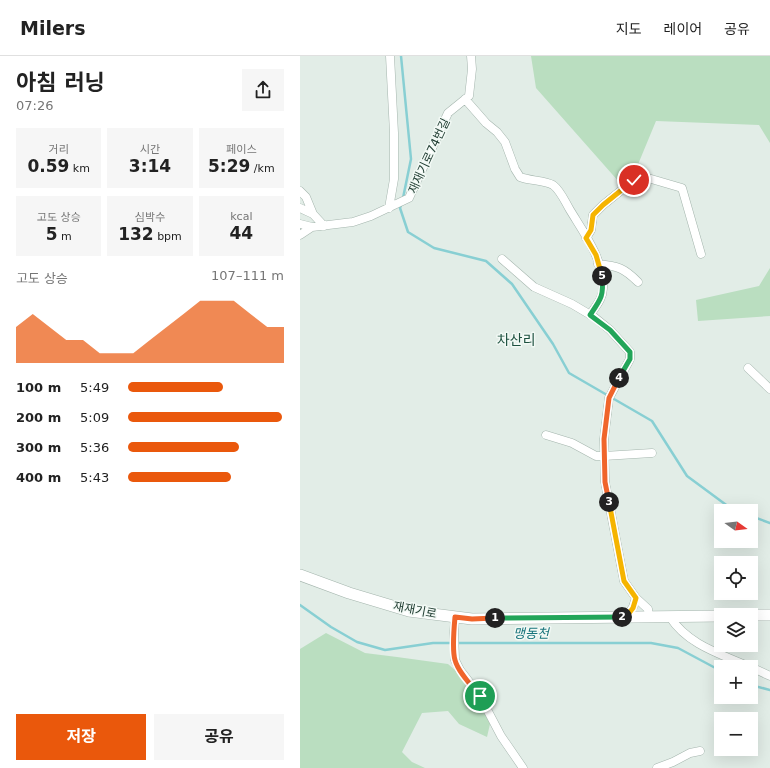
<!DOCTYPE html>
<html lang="ko">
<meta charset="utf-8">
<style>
body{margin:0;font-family:"DejaVu Sans","Noto Sans KR",sans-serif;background:#f6f6f6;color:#222;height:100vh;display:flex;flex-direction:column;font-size:15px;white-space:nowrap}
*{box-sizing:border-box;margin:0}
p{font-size:13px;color:#767676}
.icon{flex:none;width:22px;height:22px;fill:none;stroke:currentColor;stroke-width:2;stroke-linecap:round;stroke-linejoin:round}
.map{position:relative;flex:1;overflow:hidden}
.sheet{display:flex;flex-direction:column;background:#fff;width:300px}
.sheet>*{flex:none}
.needle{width:26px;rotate:104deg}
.tools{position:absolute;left:414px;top:448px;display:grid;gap:8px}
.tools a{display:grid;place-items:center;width:44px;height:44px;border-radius:0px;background:#fff;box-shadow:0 4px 16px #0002;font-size:20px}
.pin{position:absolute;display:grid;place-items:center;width:34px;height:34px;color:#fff;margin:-17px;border:2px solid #fff;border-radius:50%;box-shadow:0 1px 4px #0007}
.km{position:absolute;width:20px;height:20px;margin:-10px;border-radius:50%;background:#222;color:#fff;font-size:11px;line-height:20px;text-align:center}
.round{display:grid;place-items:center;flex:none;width:42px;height:42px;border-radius:0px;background:#f6f6f6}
.summary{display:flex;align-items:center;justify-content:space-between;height:68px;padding:0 16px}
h1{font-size:22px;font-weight:700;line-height:30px}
.stats{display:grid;grid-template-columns:repeat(3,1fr);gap:6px;height:68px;padding:4px 16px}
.stats div{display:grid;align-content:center;border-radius:0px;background:#f6f6f6;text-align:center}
.stats b{font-size:17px;font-weight:700}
.stats small{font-size:11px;font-weight:400}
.stats p{font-size:11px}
.chart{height:112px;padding:8px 16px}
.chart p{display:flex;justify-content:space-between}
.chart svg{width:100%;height:72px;margin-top:4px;fill:#ea580c;opacity:.7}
.cta{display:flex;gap:8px;margin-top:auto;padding:8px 16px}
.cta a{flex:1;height:46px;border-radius:0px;background:#ea580c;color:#fff;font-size:16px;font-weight:700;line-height:46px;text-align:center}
.cta a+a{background:#f6f6f6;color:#222}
ul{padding:0 16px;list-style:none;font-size:13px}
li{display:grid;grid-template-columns:64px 48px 1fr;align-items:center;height:30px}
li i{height:10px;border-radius:5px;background:#ea580c}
header{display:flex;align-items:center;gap:24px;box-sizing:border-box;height:56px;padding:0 20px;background:#fff;border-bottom:1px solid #e0e0e0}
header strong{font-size:19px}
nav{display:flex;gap:22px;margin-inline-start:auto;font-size:14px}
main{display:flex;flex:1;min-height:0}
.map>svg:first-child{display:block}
</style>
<header>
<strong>Milers</strong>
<nav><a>지도</a><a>레이어</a><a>공유</a></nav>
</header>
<main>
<section class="sheet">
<div class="summary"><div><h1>아침 러닝</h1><p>07:26</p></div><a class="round"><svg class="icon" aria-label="share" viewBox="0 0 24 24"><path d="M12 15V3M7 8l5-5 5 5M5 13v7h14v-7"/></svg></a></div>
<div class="stats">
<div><p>거리</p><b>0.59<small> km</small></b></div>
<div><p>시간</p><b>3:14</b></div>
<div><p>페이스</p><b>5:29<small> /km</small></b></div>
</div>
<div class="stats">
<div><p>고도 상승</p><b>5<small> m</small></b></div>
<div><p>심박수</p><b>132<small> bpm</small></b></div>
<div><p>kcal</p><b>44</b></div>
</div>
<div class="chart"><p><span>고도 상승</span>107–111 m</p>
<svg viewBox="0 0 160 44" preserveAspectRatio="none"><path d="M0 44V22L10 14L20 22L30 30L40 30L50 38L60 38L70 38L80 30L90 22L100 14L110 6L120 6L130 6L140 14L150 22L160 22V44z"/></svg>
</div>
<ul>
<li><b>100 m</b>5:49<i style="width:61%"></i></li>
<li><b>200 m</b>5:09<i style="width:99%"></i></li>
<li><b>300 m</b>5:36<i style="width:71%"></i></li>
<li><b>400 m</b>5:43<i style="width:66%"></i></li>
</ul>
<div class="cta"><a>저장</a><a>공유</a></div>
</section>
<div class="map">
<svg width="470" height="712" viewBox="0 0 470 712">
<rect width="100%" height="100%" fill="#e2ede7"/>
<path fill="#badec0" d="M231,0h239v87l-11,-18 -103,-4 -29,70 -91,-103z
M470,212v48l-72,5 -2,-21 63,-14z
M26,577l39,20 32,4 51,7 20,17 22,43 -3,13 -28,-13 -11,-13 -26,2 -20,39 10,10 13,6h-125v-119z"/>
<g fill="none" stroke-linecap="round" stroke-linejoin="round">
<path stroke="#88cfd3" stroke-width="2.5" d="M101,0l10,103 -8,39
M101,149l-1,3 8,24 26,16 52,13 26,23 41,60 16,29 83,48 35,55 42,31 10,4
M451,460l19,7
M0,549l31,22 26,15 28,8 48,-7h218l27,5 43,23
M451,629l19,5"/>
<g stroke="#a4b5ad" stroke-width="9">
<path id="minor" d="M165,43l21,24 11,9 8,10 10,27 5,8c10,4 24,3 33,8 8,6 12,17 17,25 14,23 34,50 33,78 0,11 -8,19 -13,27
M0,135l6,6 7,17
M0,152l13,6 11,12
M89,152l5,-29v-46l-4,-77
M0,168l12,3
M0,179l12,-8 41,-5 18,-6 38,-18 39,-85 21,-17 3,-27 -1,-13
M286,182l5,-8 2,-15 10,-10 31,-25 7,-4 41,12 19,66
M202,203l32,28 38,17 22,13 16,13 20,22v7l-21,39 -5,41 1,43 19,99 12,17 12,11 1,8
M298,208c20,2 26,4 40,18
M448,312l22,21
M246,379l26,8 24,13h8l48,-3
M155,561l-1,16 1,27 5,10 20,26 21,40 22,32
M326,561l7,-10 3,-9
M370,561c18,28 51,37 80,50
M451,611l19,9
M357,712l16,-6 17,-9 10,-2"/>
</g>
<g stroke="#a4b5ad" stroke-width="12">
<path id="tertiary" d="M0,519l49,18 60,18 63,8 249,-3
M451,559h19"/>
</g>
<use href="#minor" stroke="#fff" stroke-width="8"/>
<use href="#tertiary" stroke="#fff" stroke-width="11"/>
</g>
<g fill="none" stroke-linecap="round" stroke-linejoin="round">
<g stroke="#fff" stroke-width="8">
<path id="split-1" d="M180,640c-8,-10 -22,-24 -25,-36 -3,-10 -1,-32 0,-43l17,2 23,-1"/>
</g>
<g stroke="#fff" stroke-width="8">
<path id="split-2" d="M195,562l127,-1"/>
</g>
<g stroke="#fff" stroke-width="8">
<path id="split-3" d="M309,446l15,79 12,17 -3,10 -7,9h-4"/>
</g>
<g stroke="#fff" stroke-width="8">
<path id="split-4" d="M309,446l-4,-20 -1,-43 5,-41 10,-20"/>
</g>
<g stroke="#fff" stroke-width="8">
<path id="split-5" d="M302,220c2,20 -1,23 -12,39l20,15 20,22v7l-11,19"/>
</g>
<g stroke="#fff" stroke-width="8">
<path id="split-6" d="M302,220l-6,-21 -10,-17 5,-8 2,-15 10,-10 31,-25"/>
</g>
<use href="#split-1" stroke="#f0652b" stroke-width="5"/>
<use href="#split-2" stroke="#22a559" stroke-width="5"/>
<use href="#split-3" stroke="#f5b400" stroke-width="5"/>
<use href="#split-4" stroke="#f0652b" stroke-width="5"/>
<use href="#split-5" stroke="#22a559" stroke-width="5"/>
<use href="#split-6" stroke="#f5b400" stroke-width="5"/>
</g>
<g text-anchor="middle" stroke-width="3" stroke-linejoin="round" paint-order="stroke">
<g font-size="12" fill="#213e33" stroke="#f2f9f5">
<text transform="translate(129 100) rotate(-65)" y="4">재재기로74번길</text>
<text transform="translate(115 554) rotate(11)" y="4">재재기로</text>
</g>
<g font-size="13" font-style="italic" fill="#19757c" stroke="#f2f9f5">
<text x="231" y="582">맹동천</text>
</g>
<g font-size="14" fill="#1d513f" stroke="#f2f9f5">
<text x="216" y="289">차산리</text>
</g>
</g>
</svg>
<div class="tools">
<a><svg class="needle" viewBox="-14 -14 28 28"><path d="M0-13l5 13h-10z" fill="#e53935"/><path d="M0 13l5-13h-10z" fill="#767676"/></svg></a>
<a><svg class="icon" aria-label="locate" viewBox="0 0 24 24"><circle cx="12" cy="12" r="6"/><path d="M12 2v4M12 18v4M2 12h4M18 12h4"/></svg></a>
<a><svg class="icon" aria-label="layers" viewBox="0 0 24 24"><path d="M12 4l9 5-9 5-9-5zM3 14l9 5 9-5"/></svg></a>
<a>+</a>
<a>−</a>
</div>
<div class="pin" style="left:180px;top:640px;background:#1e9e55"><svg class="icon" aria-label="arrive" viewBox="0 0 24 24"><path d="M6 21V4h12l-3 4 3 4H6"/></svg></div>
<div class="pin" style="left:334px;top:124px;background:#d93025"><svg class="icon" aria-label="check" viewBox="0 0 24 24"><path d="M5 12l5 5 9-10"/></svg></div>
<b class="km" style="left:195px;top:562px">1</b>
<b class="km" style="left:322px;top:561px">2</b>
<b class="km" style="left:309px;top:446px">3</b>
<b class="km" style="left:319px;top:322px">4</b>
<b class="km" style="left:302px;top:220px">5</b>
</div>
</main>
